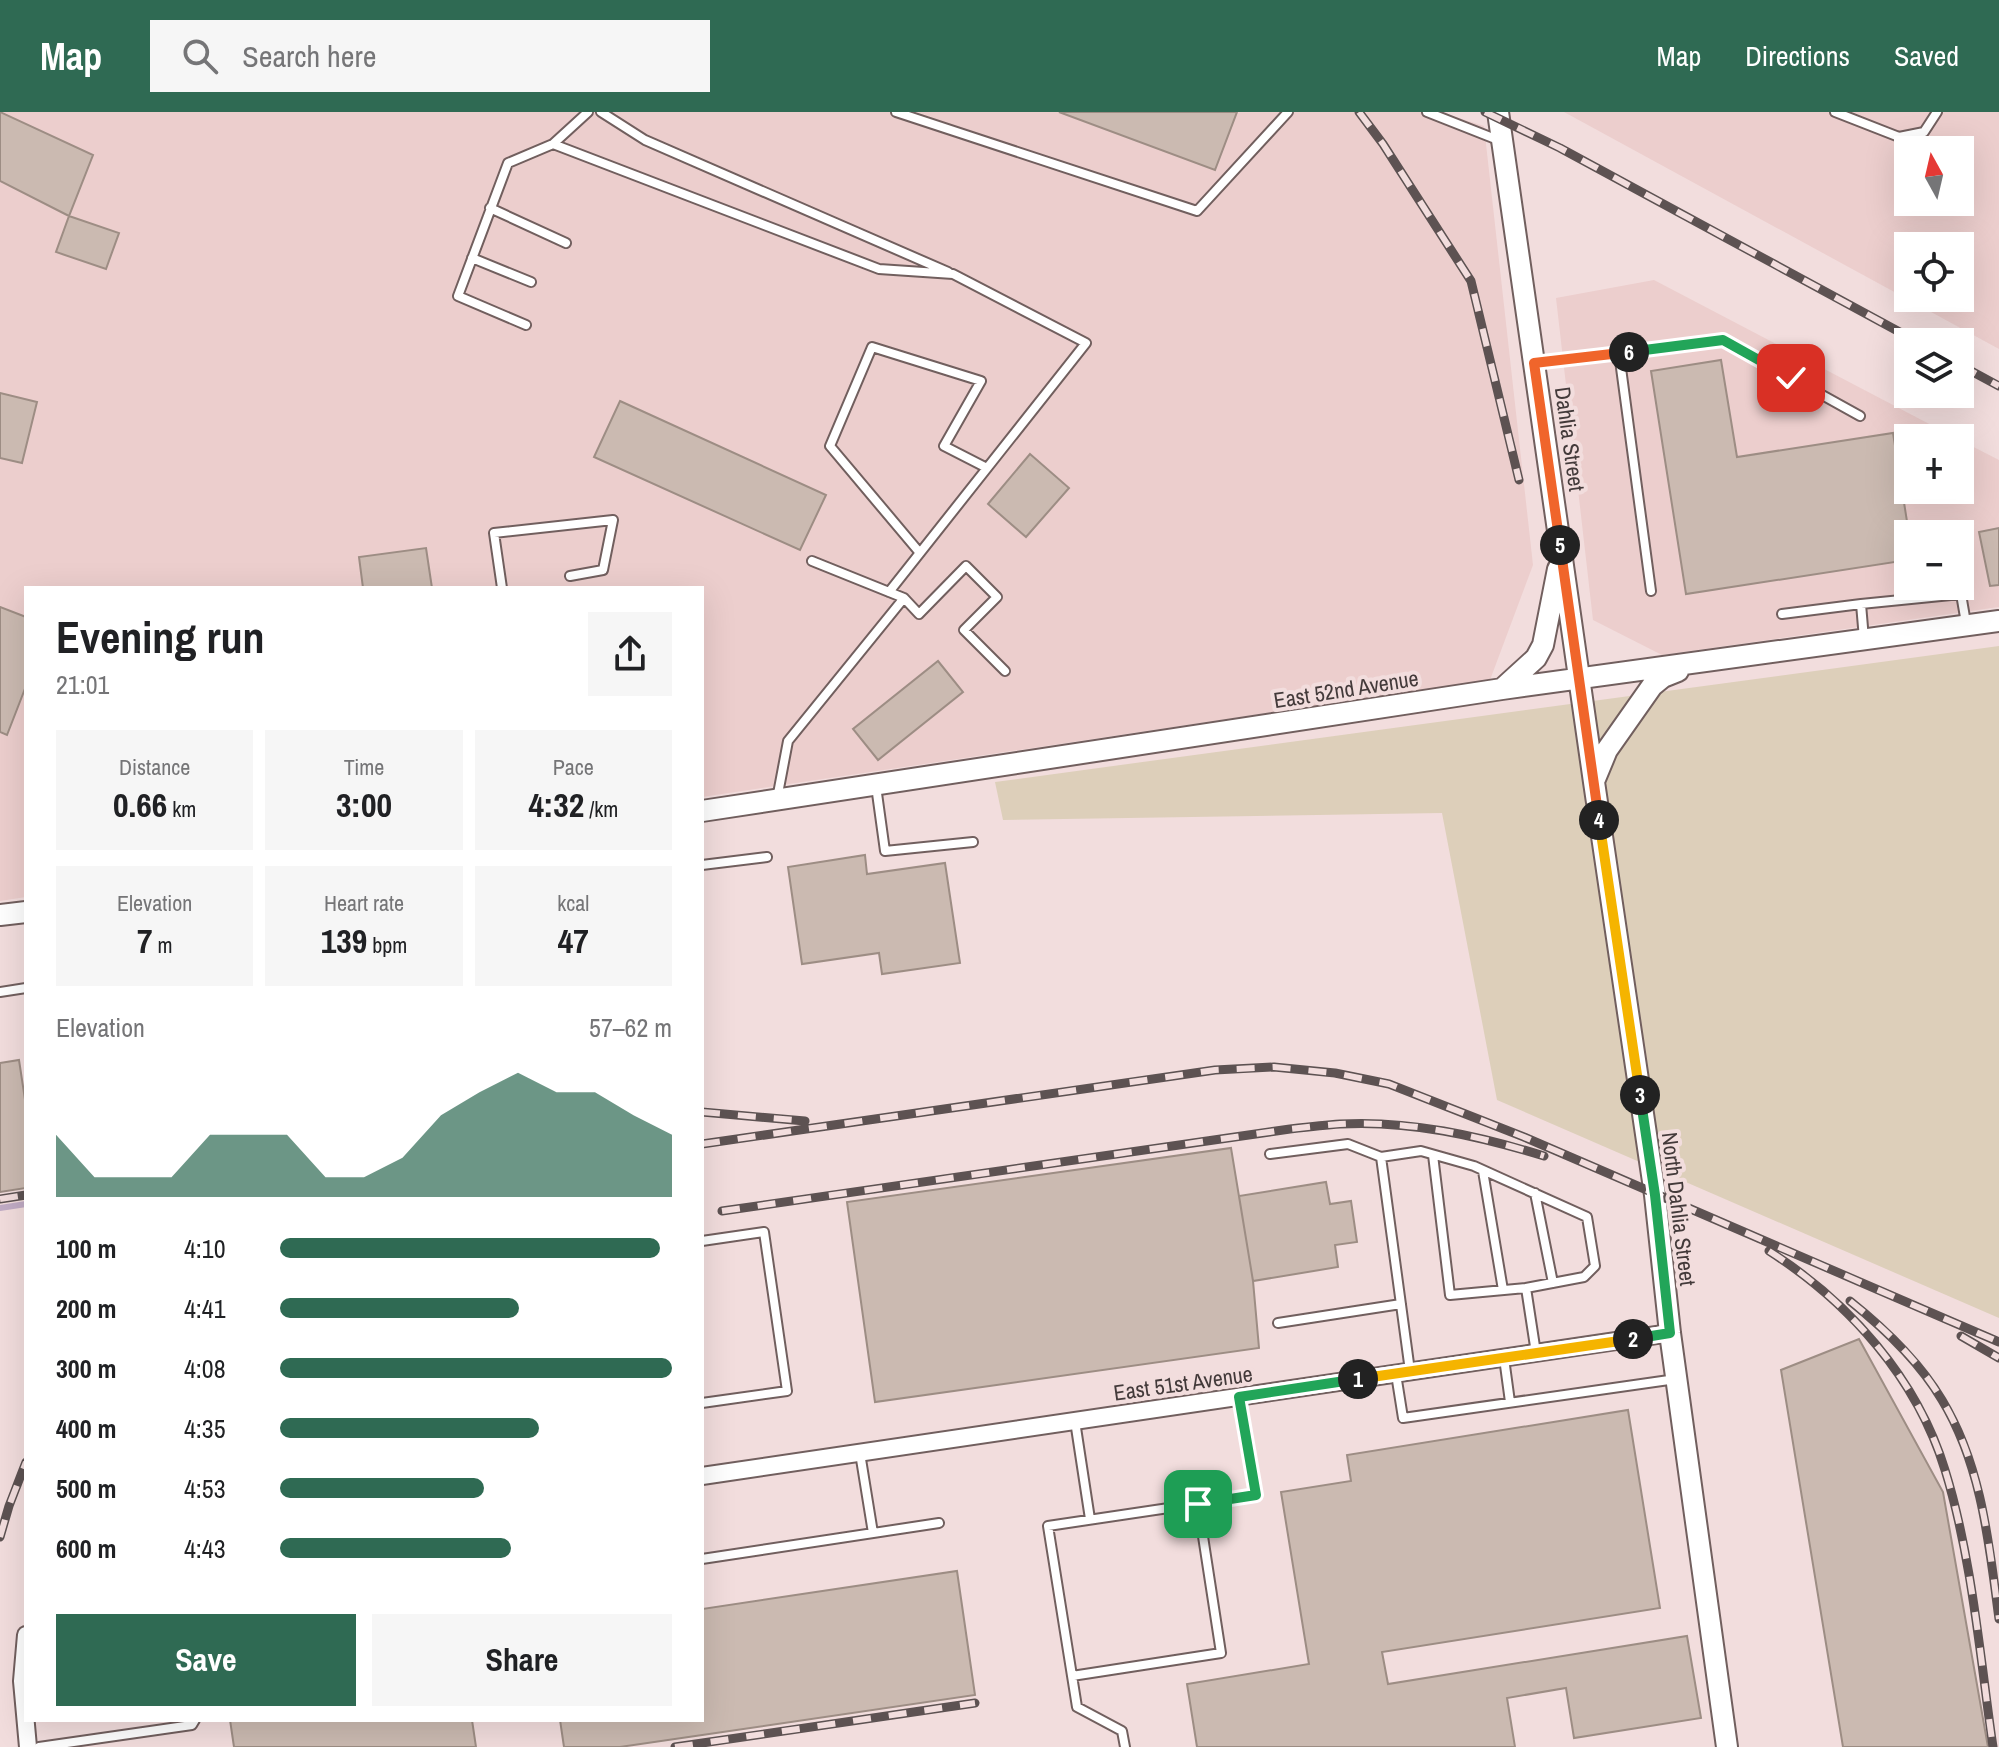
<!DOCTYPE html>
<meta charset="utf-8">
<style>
body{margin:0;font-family:"Archivo Narrow",sans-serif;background:#f6f6f6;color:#202124;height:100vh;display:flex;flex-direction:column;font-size:30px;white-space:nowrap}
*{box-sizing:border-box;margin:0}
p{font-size:26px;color:#757577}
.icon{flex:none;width:44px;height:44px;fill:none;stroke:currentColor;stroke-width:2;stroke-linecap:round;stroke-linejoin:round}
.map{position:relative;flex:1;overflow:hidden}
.panel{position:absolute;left:24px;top:474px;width:680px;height:1136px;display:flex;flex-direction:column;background:#fff;border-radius:0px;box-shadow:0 8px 32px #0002}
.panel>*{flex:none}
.needle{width:52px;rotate:352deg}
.buttons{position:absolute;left:1894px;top:24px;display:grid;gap:16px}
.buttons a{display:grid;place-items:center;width:80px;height:80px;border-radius:0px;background:#fff;box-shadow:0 8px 32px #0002;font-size:40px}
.pin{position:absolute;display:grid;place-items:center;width:68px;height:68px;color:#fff;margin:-34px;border-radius:16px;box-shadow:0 4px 12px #0006}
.km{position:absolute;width:40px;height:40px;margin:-20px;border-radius:50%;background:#222;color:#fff;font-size:22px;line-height:40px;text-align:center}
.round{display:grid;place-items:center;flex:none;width:84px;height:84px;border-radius:0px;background:#f6f6f6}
.summary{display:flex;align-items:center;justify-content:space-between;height:136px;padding:0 32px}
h1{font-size:44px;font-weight:700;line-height:60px}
.metrics{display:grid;grid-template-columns:repeat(3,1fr);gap:12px;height:136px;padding:8px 32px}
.metrics div{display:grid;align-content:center;border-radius:0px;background:#f6f6f6;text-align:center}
.metrics b{font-size:34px;font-weight:700}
.metrics small{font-size:22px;font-weight:400}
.metrics p{font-size:22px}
.chart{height:224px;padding:16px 32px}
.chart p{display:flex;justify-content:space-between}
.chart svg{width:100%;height:144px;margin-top:8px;fill:#2f6a53;opacity:.7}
.cta{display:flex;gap:16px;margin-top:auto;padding:16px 32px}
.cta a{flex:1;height:92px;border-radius:0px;background:#2f6a53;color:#fff;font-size:32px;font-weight:700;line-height:92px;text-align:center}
.cta a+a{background:#f6f6f6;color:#202124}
ul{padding:0 32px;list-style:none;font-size:26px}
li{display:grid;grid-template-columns:128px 96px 1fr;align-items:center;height:60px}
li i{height:20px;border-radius:10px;background:#2f6a53}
header{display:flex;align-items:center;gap:48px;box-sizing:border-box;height:112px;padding:0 40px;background:#2f6a53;color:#fff}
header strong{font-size:38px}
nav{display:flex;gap:44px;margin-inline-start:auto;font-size:28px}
.search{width:560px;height:72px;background:#f6f6f6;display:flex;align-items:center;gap:20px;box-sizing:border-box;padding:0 28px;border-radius:0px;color:#757577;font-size:30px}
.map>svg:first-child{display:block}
</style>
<header>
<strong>Map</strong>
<div class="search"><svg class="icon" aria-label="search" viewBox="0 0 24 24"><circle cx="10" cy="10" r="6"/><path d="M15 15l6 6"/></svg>Search here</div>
<nav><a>Map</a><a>Directions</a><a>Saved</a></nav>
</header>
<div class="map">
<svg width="1999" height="1635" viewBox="0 0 1999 1635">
<rect width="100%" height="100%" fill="#f2dddd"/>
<path fill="#eccecd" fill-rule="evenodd" d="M0,0h1440l44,14 49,439 -43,115 -788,117v-209h-676v309l-26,4z
M1564,0h435v237zM1908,38h52v52h-52zM1908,134h52v52h-52z
M1654,168l302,158h-48v52h52v-50l39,20v147l-337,48 -69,-35 -37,-322zM1908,422h52v52h-52z"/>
<path fill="#ddcfba" d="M1999,534v672l-502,-218 -55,-287 -439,7 -8,-38z"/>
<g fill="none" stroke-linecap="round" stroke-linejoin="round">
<path stroke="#c1acc5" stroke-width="6" d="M0,1096l26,-4"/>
</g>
<path fill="#cbbab1" stroke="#9d8d84" stroke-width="2" d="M0,0l93,43 -24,61 -69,-35z
M1059,0h178l-22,58z
M69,104l50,17 -13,36 -50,-17z
M1721,248l16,97 156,-24 16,101 -1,26 -222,34 -35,-223z
M0,281l37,9 -15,61 -22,-5z
M620,289l206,94 -26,55 -206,-93z
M1030,342l39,34 -43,49 -38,-33z
M1999,416v57l-9,1 -11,-54z
M426,436l6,40h-69l-4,-31z
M0,495l26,10v69l-19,49 -7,-3z
M938,549l25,31 -85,68 -25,-31z
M865,743l2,19 78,-11 15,100 -78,11 -3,-21 -77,11 -14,-97z
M19,948l7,46v82l-26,4v-129z
M1231,1036l22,133 6,67 -384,54 -28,-200z
M1326,1070l4,22 21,-3 6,41 -22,3 3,22 -85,14 -14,-85z
M1859,1227l84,153 45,255h-145l-62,-377z
M1628,1298l32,198 -278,44 6,32 299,-48 14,82 -127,20 -8,-50 -59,10 8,49h-318l-10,-63 122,-20 -28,-172 70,-11 -4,-26z
M957,1459l18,124 -355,52h-56l-4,-27h142v-111z
M230,1608h242l4,27h-242z"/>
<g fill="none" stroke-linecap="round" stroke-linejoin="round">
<g stroke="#715f5e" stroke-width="12">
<path id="service" d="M601,0l44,28 303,132
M896,0l301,99 91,-99
M1427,0l71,28
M1835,0l64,25 25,-5 13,-20
M553,32l35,-32
M490,96l76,35
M472,146l59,24
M526,213l-68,-29 50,-133 45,-19 326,125 74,5 133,69 -197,249
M1619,241l32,238
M1535,251l188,-23 137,76
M920,441l-90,-107 42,-99 109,34 -37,65 43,22
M502,476l-8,-55 119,-13 -10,50 -33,6
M904,486l15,16 47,-48 31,31 -33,33 41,41
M1861,492l100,-10 5,29
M1782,502l79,-10 3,35
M876,674l9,65 88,-9
M777,687l11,-58 116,-143 -92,-37
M702,753l65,-8
M0,880l26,-4
M1270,1042l78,-10 33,13
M1433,1043l17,140 76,-7
M1483,1059l20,119
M1535,1081l18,90
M702,1129l62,-9 23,159 -85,12
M1278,1211l123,-19
M1504,1246l6,44
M1410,1259l-29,-214 40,-6 53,15 113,51 8,49 -11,11 -58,11 10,65
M1396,1262l7,44 273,-39
M1075,1309l15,98
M860,1341l13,80
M702,1447l237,-36
M1072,1564l149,-23 -23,-149
M39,1635l153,-22 3,-5
M1125,1635l-3,-16 -45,-24 -29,-181 208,-31 -17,-98"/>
</g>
<g stroke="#715f5e" stroke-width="20">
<path id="minor" d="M702,1364l968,-143
M26,1523l-4,46 6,66"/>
</g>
<g stroke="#715f5e" stroke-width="24">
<path id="tertiary" d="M1498,0l96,670 61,413 15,138 57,414
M1502,577l34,-31 7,-13 15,-76
M1595,667l12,-29 45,-64 11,-9 15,-6
M702,699l800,-122 497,-68
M0,803l26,-3"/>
</g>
<use href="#service" stroke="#fff" stroke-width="8"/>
<use href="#minor" stroke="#fff" stroke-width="16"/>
<use href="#tertiary" stroke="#fff" stroke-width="20"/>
<g stroke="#5d5252" stroke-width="9">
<path id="rail" d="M1359,0l24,32 88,137 48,199
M1485,0l75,36 358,194
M1960,253l39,21
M702,1000l103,9
M702,1032l513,-74 59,-3 61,6 54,11 135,53 475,205
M0,1087l26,-4
M722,1099l568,-82c17,-2 34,-4 50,-5 69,-4 139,12 204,32
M1769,1139c80,51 148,127 176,219 27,87 35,187 48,277
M1850,1189c35,28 69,60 92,99 40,66 47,144 57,219
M1961,1224l38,22
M0,1425l9,-31 17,-44
M675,1635l300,-44"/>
</g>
<use href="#rail" stroke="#f2dddd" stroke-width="6" stroke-dasharray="18" stroke-linecap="butt"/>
</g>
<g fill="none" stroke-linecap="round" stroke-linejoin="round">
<g stroke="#fff" stroke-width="16">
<path id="split-1" d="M1198,1392l58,-9 -17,-98 119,-18"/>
</g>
<g stroke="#fff" stroke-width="16">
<path id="split-2" d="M1358,1267l275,-40"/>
</g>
<g stroke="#fff" stroke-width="16">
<path id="split-3" d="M1633,1227l37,-6 -15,-138 -15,-100"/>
</g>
<g stroke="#fff" stroke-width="16">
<path id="split-4" d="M1599,708l41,275"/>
</g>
<g stroke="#fff" stroke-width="16">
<path id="split-5" d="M1560,433l39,275"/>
</g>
<g stroke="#fff" stroke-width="16">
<path id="split-6" d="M1560,433l-26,-182 95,-11"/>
</g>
<g stroke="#fff" stroke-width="16">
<path id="split-7" d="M1629,240l94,-12 68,38"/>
</g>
<use href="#split-1" stroke="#22a559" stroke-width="10"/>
<use href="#split-2" stroke="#f5b400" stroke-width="10"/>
<use href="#split-3" stroke="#22a559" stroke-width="10"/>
<use href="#split-4" stroke="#f5b400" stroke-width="10"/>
<use href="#split-5" stroke="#f0652b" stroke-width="10"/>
<use href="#split-6" stroke="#f0652b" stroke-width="10"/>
<use href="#split-7" stroke="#22a559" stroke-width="10"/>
</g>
<g text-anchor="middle" stroke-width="8" stroke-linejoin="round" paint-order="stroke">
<g font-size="22" fill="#433a3a" stroke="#f2dddd">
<text transform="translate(1570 327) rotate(82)" y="8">Dahlia Street</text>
<text transform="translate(1346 577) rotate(-9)" y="8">East 52nd Avenue</text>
<text transform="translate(1679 1097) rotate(83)" y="8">North Dahlia Street</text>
<text transform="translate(1183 1271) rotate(-8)" y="8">East 51st Avenue</text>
</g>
</g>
</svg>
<div class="buttons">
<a><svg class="needle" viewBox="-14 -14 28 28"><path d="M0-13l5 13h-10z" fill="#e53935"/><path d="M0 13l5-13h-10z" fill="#757577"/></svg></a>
<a><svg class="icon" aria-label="locate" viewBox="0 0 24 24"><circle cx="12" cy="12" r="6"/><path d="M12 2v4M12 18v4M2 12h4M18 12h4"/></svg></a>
<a><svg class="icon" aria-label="layers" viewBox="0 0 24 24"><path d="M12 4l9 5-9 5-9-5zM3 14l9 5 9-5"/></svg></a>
<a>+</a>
<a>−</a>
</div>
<div class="pin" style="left:1198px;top:1392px;background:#1e9e55"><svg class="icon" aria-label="arrive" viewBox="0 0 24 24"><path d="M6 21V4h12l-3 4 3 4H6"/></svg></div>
<div class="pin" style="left:1791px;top:266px;background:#d93025"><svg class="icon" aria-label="check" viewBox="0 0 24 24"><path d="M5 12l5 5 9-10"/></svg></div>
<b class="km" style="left:1358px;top:1267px">1</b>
<b class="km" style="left:1633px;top:1227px">2</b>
<b class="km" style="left:1640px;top:983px">3</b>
<b class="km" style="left:1599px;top:708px">4</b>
<b class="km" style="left:1560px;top:433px">5</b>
<b class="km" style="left:1629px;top:240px">6</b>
<section class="panel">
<div class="summary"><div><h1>Evening run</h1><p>21:01</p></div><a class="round"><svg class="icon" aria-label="share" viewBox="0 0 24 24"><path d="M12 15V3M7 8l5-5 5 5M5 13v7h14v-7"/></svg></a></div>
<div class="metrics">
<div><p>Distance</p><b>0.66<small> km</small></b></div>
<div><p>Time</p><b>3:00</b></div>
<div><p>Pace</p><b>4:32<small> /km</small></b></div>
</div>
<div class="metrics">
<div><p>Elevation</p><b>7<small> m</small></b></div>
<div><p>Heart rate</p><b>139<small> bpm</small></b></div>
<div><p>kcal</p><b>47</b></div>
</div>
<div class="chart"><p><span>Elevation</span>57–62 m</p>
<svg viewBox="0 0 160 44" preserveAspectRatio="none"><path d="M0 44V25L10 38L20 38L30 38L40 25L50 25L60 25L70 38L80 38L90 32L100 19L110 12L120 6L130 12L140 12L150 19L160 25V44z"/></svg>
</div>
<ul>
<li><b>100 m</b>4:10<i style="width:97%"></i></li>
<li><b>200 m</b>4:41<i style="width:61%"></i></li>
<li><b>300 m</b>4:08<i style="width:100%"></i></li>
<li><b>400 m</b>4:35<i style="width:66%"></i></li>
<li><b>500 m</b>4:53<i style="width:52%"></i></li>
<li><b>600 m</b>4:43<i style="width:59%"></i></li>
</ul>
<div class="cta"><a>Save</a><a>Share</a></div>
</section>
</div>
